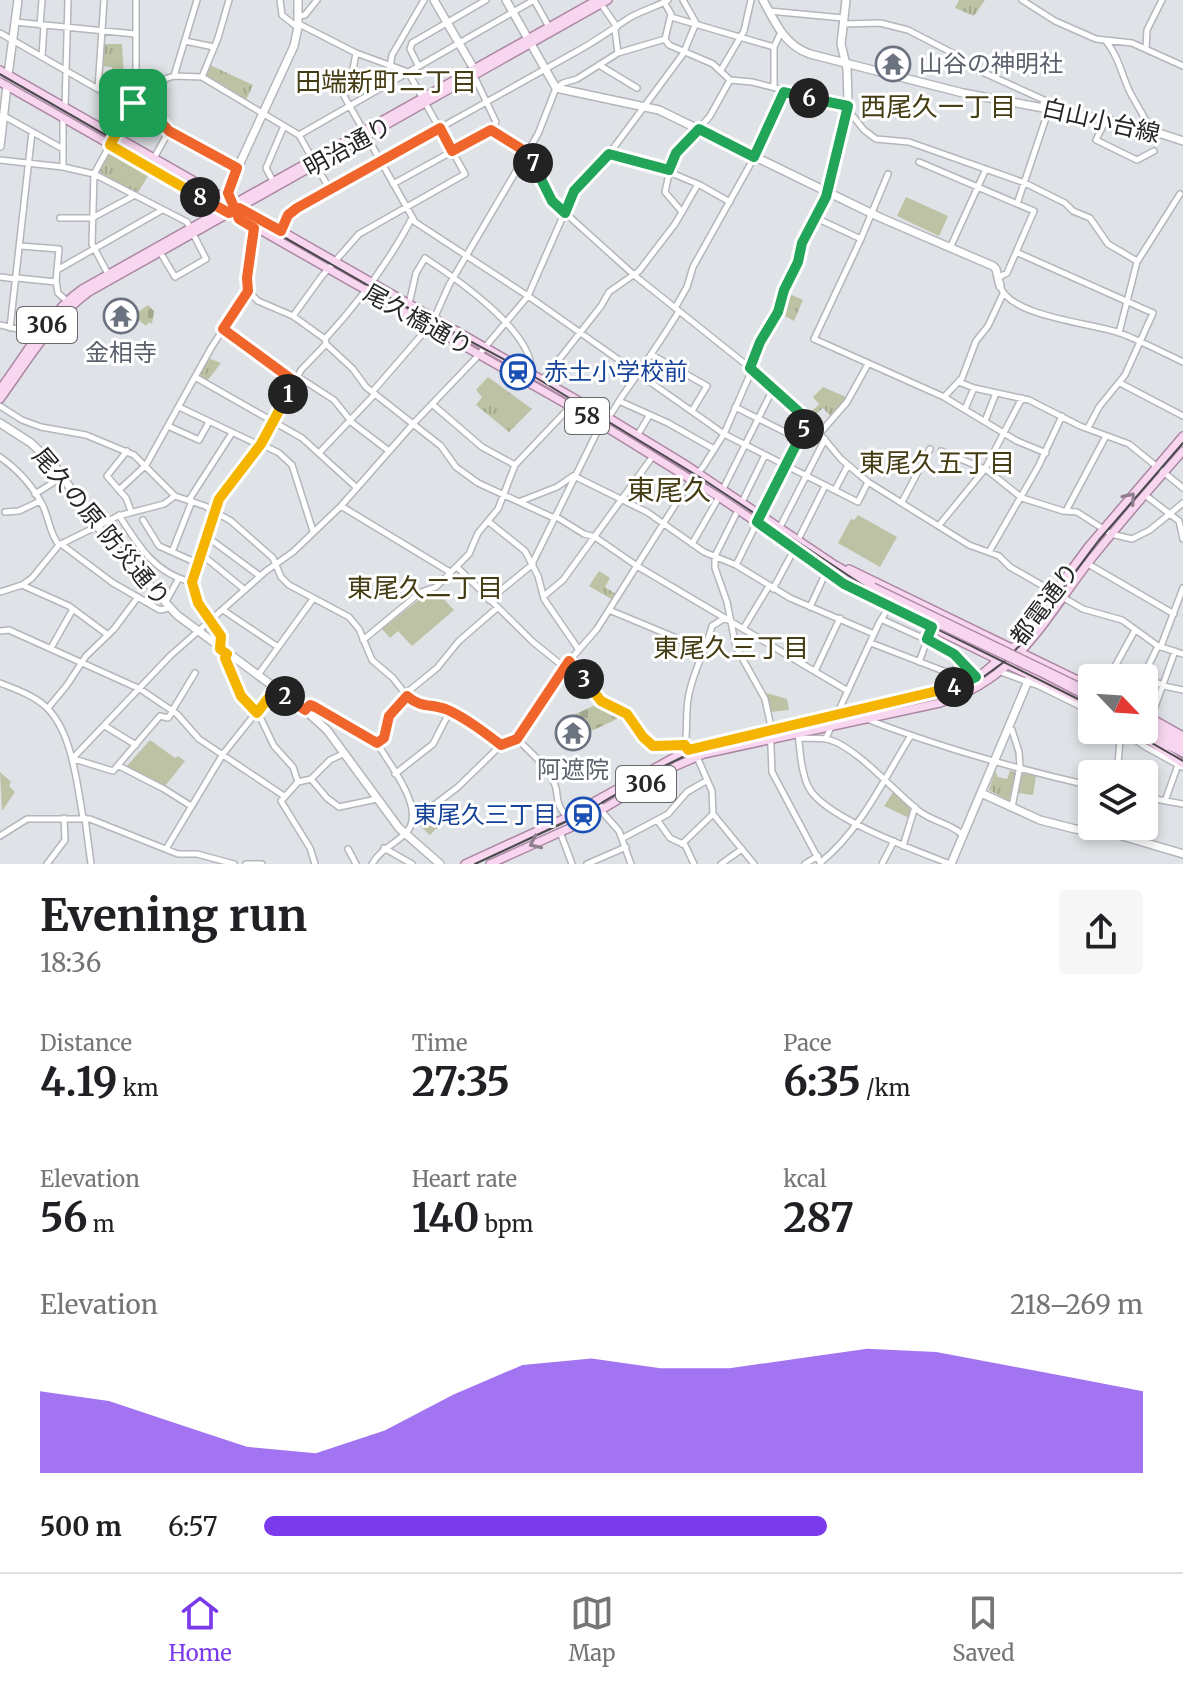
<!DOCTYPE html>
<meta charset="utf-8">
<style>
body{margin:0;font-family:Merriweather,"Noto Sans JP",serif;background:#f6f6f6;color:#202124;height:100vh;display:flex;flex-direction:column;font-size:30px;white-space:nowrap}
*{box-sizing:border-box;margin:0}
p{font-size:26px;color:#757577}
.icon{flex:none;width:44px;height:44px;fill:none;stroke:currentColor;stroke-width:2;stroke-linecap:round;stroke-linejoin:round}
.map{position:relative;height:864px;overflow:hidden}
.side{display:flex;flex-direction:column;background:#fff;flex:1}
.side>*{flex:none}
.needle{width:52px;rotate:115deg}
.fabs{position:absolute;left:1078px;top:664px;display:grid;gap:16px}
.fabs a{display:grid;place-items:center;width:80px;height:80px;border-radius:8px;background:#fff;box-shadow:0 4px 12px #0003;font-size:40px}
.pin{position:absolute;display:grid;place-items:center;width:68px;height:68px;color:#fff;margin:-34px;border-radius:16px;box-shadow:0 4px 12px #0006}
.km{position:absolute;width:40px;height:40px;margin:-20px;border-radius:50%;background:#222;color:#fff;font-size:22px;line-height:40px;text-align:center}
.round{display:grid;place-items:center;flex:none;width:84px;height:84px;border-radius:8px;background:#f6f6f6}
.overview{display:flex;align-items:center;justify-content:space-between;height:136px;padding:0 40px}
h1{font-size:44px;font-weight:700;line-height:60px}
.stats{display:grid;grid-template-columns:repeat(3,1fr);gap:12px;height:136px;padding:8px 40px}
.stats div{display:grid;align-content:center}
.stats b{font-size:40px;font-weight:700}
.stats small{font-size:22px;font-weight:400}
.stats p{font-size:22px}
.chart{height:224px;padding:16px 40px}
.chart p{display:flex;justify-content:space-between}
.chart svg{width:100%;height:144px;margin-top:8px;fill:#7c3aed;opacity:.7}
ul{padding:0 40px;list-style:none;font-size:26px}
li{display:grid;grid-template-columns:128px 96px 1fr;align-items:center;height:60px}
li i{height:20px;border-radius:10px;background:#7c3aed}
.tab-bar{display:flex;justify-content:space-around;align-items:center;height:112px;border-top:2px solid #e0e0e0;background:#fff;font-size:22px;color:#757577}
.tab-bar a{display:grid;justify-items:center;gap:4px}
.tab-bar .on{color:#7c3aed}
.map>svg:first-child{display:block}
</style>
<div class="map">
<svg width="1183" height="864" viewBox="0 0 1183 864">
<defs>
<pattern id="grass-tufts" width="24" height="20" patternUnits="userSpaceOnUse" patternTransform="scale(2)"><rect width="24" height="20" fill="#bdc2a4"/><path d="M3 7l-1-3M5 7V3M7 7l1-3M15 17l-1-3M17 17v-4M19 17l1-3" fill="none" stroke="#a2a78d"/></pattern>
<pattern id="cemetery-stones" width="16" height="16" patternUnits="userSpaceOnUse" patternTransform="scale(2)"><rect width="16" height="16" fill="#bdc2a4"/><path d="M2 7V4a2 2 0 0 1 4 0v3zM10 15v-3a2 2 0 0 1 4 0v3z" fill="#a2a78d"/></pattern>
</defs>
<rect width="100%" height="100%" fill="#dfe2e6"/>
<path fill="url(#grass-tufts)" d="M959,0h26l-11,16 -19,-8z
M104,44h18l2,33h-12v-10l-10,-1z
M210,65l43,20 -7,15 -41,-25z
M110,150l39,24 -10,17 -4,2 -34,-20 -2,-5z
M787,293l16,7 -9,21 -13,-7z
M208,358l13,5 -14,18 -9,-6z
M488,377l44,32 -23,23 -33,-27 6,-8 -6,-7z
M823,387l25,11 -15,21 -10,-11 -12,10 -3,-3 11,-11 -6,-7z
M599,571l11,7 -5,9 11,7 -3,6 -24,-14z
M766,693l21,6 2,11 -19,2z
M1010,770l6,3 -7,28 -20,-11 6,-19 3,6 9,2z
M0,772l11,10 -2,4 6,6 -13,19z
M894,791l19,16 -4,11 -25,-12z"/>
<path fill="url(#cemetery-stones)" d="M148,305l6,6 -2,13 -3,-2 -3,4 -11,-9 -11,9 10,-11z
M600,703l17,8v8l-30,14 -4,-11 -11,3 -3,-8z
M432,813l10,10 -12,12 -12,-11z"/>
<path fill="#bdc2a4" d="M906,197l42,19 -9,20 -42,-20z
M858,515l39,22 -17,30 -42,-24 13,-24 3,1z
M436,591l18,19 -42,36 -14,-15 -8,7 -8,-9 38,-30z
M150,740l25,18 3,-2 7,5 -20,25 -39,-19z
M1021,773l15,3 -3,19 -15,-2z"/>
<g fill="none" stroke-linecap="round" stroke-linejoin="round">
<g stroke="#b3b6ba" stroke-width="8">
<path id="street" d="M280,0l2,15 15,12
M534,0l15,27
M1022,0l33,21 41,18 36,4 51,23
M664,2l7,12 -6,25
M601,4l16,23
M769,11l74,7
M299,16l6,-1 12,-15
M671,17l103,30
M15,22l120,12
M843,24l37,-1 28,7 60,31 10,9 66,30 -2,7
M40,25l2,-25
M615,30l3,23
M0,33l98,56 51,20 14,18 74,41
M665,39l4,6 44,19 17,16
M185,41l29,6
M1106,41c11,14 14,27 20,42 6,17 18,30 24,47
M1146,49l1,-19 15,-30
M356,53l-4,22 -8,21 71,126 116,76 193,136 134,68 10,-20
M42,57l2,-32
M418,65l-8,-16 2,-6 74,-43
M599,65l38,23
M390,67l2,-12 32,-55
M721,70l23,-39 7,-31
M174,76l23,-76
M202,77l16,-39 11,-38
M730,80l22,2 95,24
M774,87v-40l7,-15
M98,89l6,-89
M65,107l3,-107
M148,109l17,-30 9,-3 28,1 97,58 14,25
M846,112l6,3 12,15 12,9 33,3 17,6 99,35 40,20 8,8 17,7 18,26 29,17
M4,116l59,33
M1106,120l-10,20 41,20 17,-9
M491,130l37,23 24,48 82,74 140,112 26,23 41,49 27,23 101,63 30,11 11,11 73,42 39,11 36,26 25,8
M299,135l235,-135
M609,154l60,16
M154,158l15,-27
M0,160l63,7 31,7 93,48 19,37 -31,18 -15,-25
M919,162l115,49 -27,62 -8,4
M316,165l14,25
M63,167v-49
M669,172l31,13 30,17
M888,174l-28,67 -46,98 130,58 18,-19 14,-37 12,-15 15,-32
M274,183l-8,-15 18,-42
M393,184l98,-54 5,-8 -22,-46
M1017,204l32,-95
M682,212l16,-28
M60,218h32l43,-23
M816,218l45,21
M254,228l-7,50 1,13 10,10 35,15 32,23 1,5 27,25 13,18 75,59 15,21 22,16 76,35
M281,231l7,-16 9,-7 284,-159c16,-9 30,-19 45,-29 9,-7 30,-13 42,-20
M21,246l38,3 -3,32 2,12 9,8
M950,248l36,-79
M1016,252l137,61 -28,62 -26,32 -11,21
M57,270l105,-60
M108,274l-16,-30 2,-70 42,-76v-98
M0,277l16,2
M17,278l39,4
M1000,286c10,31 92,37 120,47 21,8 42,19 63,29
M409,304l7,-31 9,-15c29,19 111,75 106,115
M675,308l12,-21 6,-20 72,-129 19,-46
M293,316l29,-40 37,-42 106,-60 -57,-102 -52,-19 -57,-29
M0,325l40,9
M10,328l22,-196
M223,329l71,52
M1119,333l18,-71 43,-68
M325,339c33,-36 64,-77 87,-121
M652,355l55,31 -15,25
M297,376l37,24 17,21
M195,377l107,61 55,50
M543,380l58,-74 8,-14 30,-21 36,-47 7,-12 -17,-20 7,-32 38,-44 20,-36
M959,382l15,6 55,12 51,26 49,18 54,44
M1120,383l63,33
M373,391l52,-60 12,-19 12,-27 89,-151 18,-46 7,-5 14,-4 41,-26 47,-14
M944,397l73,44 29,12
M619,401l49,22 46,26
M432,404l50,43 33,18
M0,406l22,14 19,7 45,8 48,20 41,41 30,10 26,15 42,37 8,19 8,8 60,32 10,12 13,31 21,18 14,18 10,8 20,2 13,5 18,9 33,25
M179,407l80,38
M735,407l64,32
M965,409l9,-21
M985,421l11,-28
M351,422l38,29
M168,426l31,14 10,-18
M820,433l27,-31 21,-38
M637,436l12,-20
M261,444l18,9 13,12 21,66
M127,451l-20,25 19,22 5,13
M941,451l46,19 35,28 41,13 14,1 34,22 21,5 18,-9 33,-27
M319,453l56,-59
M0,457c17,12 32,28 42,47 7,13 7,29 17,41
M574,476l73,36 57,40 32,13 54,33 84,36
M723,489l51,-102
M119,490l27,-25 65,-117 37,-57
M835,490l13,-25
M35,494l27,-17
M1145,495l34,26 4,18
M189,500l43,-67
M521,501l36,-14 16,-11
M742,502l23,-47
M902,502l28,-53
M341,506l109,66
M738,510l-23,46v12l12,34 9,45 29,52 5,23 2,50 49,92
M1066,511l40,-75
M5,512l14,-1 21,-10
M119,515c19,30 36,59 73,67
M555,516l29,18 11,3 42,29 211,125
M143,520l16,26 40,18
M489,522l36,29 13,25 6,23 35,51
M940,524l45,-55 37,-71
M780,527l45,-88
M206,536l54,40
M798,540l27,-54
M61,544l52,39 47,27 9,-2
M692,544l27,-47
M172,552l20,-51
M989,552l49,-85 24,-51
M201,554l44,36
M532,564l69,-140c11,-8 13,-16 20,-26 20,-29 40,-57 58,-87
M1088,564l86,50
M736,565l72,-145
M457,567l76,75 31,25
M22,585l10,-7 27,-33 59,-29 46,-12 11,-8
M773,589l22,-41
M0,592l22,-7 47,21 39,29
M544,596l19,-16 90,-124
M489,600l44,-36
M165,603l14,-25
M810,607l17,-37
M223,610l55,37
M609,610l65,27 29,17
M883,620l64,29 29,28
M743,629l26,-43
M0,631l9,-1 131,59 37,25 22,25 85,57
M363,640l58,-48 15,-5 33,-33 9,-21 20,-24 17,-44 55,-58
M871,643l75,29 6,-1 11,-8
M1161,646l22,-58
M220,647l1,-11 -23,-33 -6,-21 23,-71 8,-18 38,-49 40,-74 25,-26
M51,648l22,-39
M227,654l-2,4 16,38 19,21 14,29 19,21 5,15
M569,661l32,40 26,13 16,23 10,9 32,-1 11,12
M919,662l13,-35
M815,671l25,-53
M1001,672l38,14 53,26
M258,675l55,-76
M1119,676l-6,-6 22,-40
M1144,676l20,10 19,4
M1143,677l15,-31
M0,683c15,6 33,12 45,23 27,24 32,78 38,112
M405,694l32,-26 22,-27 38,-33
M48,708l19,-23 19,-29 28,-27 24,-32
M305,710l5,-5 5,2 62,36 7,-5 5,-22 18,-20
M172,711l23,-38
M849,712c81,33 159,55 243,74
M1151,718l24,-67
M105,726l31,19
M1008,728l4,2 7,22 1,14 -8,41
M1122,730l22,16 38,21
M798,733c2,17 3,40 11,55 16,30 108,63 141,76
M799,738c10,1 22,-1 31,2 26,7 66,53 89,71 14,11 31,12 44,24
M826,738l53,-115 10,-16
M517,739l47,-72 33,-38 90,-143 16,-19 21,-33 27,-62v-9l9,-21
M517,739c12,12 29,26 36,41 8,16 -1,20 14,37
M685,745c3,-17 0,-35 4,-51 5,-25 17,-44 23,-68l13,-8
M697,757l15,34 1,23 41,50
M72,759l98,-103 96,-85 27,-19 48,-46 72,-82 63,-66 52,-62 46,-105 35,-37 74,-100 13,-31 -13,-23
M74,759l39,12 47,-55 8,2 5,-7
M119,766l45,23 27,17
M395,774l38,-30 17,-33
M1117,774l4,-44
M311,779l16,19 12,9 38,-8
M1144,797l39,7
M598,800l6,14 15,17 12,33
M1165,801l13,-36
M85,818l6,46
M413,821l45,-34 43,-42 16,-6
M658,821l12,17 15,7 9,19
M560,832l12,32
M0,836l27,-17h63l88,35h19l37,10
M623,838l45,-24 19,-22 19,-11
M682,844l31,-30
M903,846l12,-39
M384,848l28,16
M166,849l57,-95 52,-65
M348,849l8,15
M821,862c39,-31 63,-83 89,-125
M47,864l18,-24 -1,-22
M246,864h16
M315,864l-5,-16 -29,-47 17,-19 13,-3 19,-19 15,-7
M372,864c9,-15 21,-19 33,-30 24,-22 -16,-70 -28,-91
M587,864l39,-17
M721,864l21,-15
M805,864l13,-8
M882,864l12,-23"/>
</g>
<g stroke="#b3b6ba" stroke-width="10">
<path id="secondary" d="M434,0l40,69
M506,0l50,88 103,22 220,107 114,49 3,3 4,17
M763,0c12,22 21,45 47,54l153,39 171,32 49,16
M8,75l10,-75
M0,146l7,-60
M233,206l-5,-17 66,-143 4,-19v-27
M760,342l17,-27 7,-25 14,-28 4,-19 25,-51 21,-93 -1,-30 -6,-25 5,-44
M0,423l31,20 23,22 49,69 74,81 128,95 22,20 72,98 41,36
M981,793l59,27 35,9 44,6 64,19
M951,864l80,-190"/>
</g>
<g stroke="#ac87a3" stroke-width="10">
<path id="primary" d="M0,70l609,348 74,45 149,100 41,24
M0,82l601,342 118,73 118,80 34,15
M0,389c25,-33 48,-76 82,-100l515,-289
M0,399c27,-37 52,-80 89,-107l519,-292
M849,569l243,118
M859,592l233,114
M1144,714l39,22
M1144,720l39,21
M1144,727l39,21
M1134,730l49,34
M1146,734l37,19
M465,864l96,-44 128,-71 108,-27 130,-27 32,-10 24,-12 33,-28 72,-98 95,-111
M490,864l82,-37 104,-61 28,-12 236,-51c79,-25 104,-84 152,-145 29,-36 60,-72 91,-107"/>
</g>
<use href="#street" stroke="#fff" stroke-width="5"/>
<use href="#secondary" stroke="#fff" stroke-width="7"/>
<use href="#primary" stroke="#f9d6f0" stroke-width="7"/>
<path stroke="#4a4b4d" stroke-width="2" d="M0,74l390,224 130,70 181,110 204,135 187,93
M1129,730l54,31
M475,864l113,-53 72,-43 31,-15 79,-21 172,-37 37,-15 25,-18 19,-20 76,-102 84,-97"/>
<g stroke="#ac87a3" stroke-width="10" stroke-linecap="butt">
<path id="primary-bridge" d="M873,587l219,106
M871,592l169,80 52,27"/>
</g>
<use href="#primary-bridge" stroke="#f9d6f0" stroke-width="7"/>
</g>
<defs><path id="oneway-chevron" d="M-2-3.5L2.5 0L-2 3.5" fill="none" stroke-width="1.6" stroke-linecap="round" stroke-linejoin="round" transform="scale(2)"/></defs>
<g stroke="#8f7e8c">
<use href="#oneway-chevron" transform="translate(1130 498) rotate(-50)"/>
<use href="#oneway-chevron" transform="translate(535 843) rotate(155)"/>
</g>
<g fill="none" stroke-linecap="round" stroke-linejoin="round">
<g stroke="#fff" stroke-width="16">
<path id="split-1" d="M133,103l16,6 20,22 68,37 -9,25 11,26 15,9 -7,50 1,13 -25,38 71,52 -6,13"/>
</g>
<g stroke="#fff" stroke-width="16">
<path id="split-2" d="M285,696l-10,-7 -18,24 -16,-17 -16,-38 2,-4 -7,-5 1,-13 -23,-33 -6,-21 27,-83 42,-55 27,-50"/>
</g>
<g stroke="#fff" stroke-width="16">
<path id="split-3" d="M285,696l20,14 5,-5 5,2 62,36 7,-5 5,-22 18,-20c15,13 24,7 41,14 19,9 36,22 53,35l16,-6 52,-78 15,18"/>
</g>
<g stroke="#fff" stroke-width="16">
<path id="split-4" d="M584,679l17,22 26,13 16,23 10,9 32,-1 3,5 266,-63"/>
</g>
<g stroke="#fff" stroke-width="16">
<path id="split-5" d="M804,429l-47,93 87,62 88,43 -5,12 27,15 22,23 -22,10"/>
</g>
<g stroke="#fff" stroke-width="16">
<path id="split-6" d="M804,429l4,-9 -58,-52 10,-26 18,-30 6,-22 14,-28 4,-19 24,-46 22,-91 -39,-8"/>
</g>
<g stroke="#fff" stroke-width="16">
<path id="split-7" d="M533,163l19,38 13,12 9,-22 35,-37 60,16 7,-17 23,-24 55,28 30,-65 25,6"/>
</g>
<g stroke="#fff" stroke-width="16">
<path id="split-8" d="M200,197l29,16 10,-5 42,23 7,-16 9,-7 143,-80 12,23 39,-21 37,23 5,10"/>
</g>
<g stroke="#fff" stroke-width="16">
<path id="split-9" d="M133,103l-23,42 90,52"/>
</g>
<use href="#split-1" stroke="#f0652b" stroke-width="10"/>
<use href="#split-2" stroke="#f5b400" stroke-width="10"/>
<use href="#split-3" stroke="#f0652b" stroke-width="10"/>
<use href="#split-4" stroke="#f5b400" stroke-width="10"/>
<use href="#split-5" stroke="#22a559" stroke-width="10"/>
<use href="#split-6" stroke="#22a559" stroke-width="10"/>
<use href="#split-7" stroke="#22a559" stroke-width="10"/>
<use href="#split-8" stroke="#f0652b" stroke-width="10"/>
<use href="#split-9" stroke="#f5b400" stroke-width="10"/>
</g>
<defs>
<g id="temple-ring" transform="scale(1.8)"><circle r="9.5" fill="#fff" stroke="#6b7280" stroke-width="1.5"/><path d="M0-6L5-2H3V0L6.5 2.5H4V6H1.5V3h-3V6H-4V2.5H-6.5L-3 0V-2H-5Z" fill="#6b7280"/></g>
<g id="station-ring" transform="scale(1.8)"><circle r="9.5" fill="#fff" stroke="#1a4fb4" stroke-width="1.5"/><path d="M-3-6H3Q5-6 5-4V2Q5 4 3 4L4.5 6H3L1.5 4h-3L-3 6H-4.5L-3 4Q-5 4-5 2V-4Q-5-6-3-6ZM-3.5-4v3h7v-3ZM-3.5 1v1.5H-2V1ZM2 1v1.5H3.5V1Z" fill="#1a4fb4"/></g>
</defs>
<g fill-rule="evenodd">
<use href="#temple-ring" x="893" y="64"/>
<use href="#temple-ring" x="121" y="316"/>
<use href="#station-ring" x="518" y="372"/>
<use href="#temple-ring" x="573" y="733"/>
<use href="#station-ring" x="583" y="815"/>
</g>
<g text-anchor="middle" stroke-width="6" stroke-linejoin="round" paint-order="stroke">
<g fill="#fff" stroke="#666768" stroke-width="2">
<rect x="17" y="307" width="60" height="36" rx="6"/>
<rect x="565" y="398" width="44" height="36" rx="6"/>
<rect x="616" y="766" width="60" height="36" rx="6"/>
</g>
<g font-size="22" font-weight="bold" fill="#252627">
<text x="47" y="333">306</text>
<text x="587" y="424">58</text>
<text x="646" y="792">306</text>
</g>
<g font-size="24" fill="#5b616d" stroke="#fff">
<text x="919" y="72" text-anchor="start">山谷の神明社</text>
<text x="121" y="361">金相寺</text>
<text x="573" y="778">阿遮院</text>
</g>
<g font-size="24" fill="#252627" stroke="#fff">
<text transform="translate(1101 121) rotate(13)" y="8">白山小台線</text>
<text transform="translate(348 147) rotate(-29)" y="8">明治通り</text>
<text transform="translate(418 320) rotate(29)" y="8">尾久橋通り</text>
<text transform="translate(101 527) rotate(50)" y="8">尾久の原 防災通り</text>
<text transform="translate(1045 604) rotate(-53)" y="8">都電通り</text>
</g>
<g font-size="24" fill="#164399" stroke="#fff" text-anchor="start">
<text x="544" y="380">赤土小学校前</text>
<text x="557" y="823" text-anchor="end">東尾久三丁目</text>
</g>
<g font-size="26" fill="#443c13" stroke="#fff">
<text x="386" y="91">田端新町二丁目</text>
<text x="938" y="116">西尾久一丁目</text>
<text x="937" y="472">東尾久五丁目</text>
<text x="425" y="597">東尾久二丁目</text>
<text x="731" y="657">東尾久三丁目</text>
</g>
<g font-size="28" fill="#443c13" stroke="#fff">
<text x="669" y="500">東尾久</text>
</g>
</g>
</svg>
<div class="fabs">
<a><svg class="needle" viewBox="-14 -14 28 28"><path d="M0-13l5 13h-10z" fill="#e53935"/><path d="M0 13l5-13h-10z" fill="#757577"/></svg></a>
<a><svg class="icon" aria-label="layers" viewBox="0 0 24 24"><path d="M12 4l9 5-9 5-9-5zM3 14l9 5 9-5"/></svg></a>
</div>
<div class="pin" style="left:133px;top:103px;background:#1e9e55"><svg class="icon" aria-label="arrive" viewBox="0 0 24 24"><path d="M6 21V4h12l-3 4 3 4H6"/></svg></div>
<b class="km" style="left:288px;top:394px">1</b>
<b class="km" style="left:285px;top:696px">2</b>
<b class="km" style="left:584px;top:679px">3</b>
<b class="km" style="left:954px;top:687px">4</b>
<b class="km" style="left:804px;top:429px">5</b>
<b class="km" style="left:809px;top:98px">6</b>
<b class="km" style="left:533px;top:163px">7</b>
<b class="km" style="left:200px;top:197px">8</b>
</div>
<section class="side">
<div class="overview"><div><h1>Evening run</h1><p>18:36</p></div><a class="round"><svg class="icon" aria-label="share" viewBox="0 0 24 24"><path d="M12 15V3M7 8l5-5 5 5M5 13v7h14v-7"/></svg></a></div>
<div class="stats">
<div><p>Distance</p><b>4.19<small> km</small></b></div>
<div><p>Time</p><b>27:35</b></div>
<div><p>Pace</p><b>6:35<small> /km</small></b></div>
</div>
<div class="stats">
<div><p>Elevation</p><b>56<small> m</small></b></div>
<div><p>Heart rate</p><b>140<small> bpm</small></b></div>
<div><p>kcal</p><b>287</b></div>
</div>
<div class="chart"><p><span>Elevation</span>218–269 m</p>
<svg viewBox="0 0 160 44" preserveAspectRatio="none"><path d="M0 44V19L10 22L20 29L30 36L40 38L50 31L60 20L70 11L80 9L90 12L100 12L110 9L120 6L130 7L140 11L150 15L160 19V44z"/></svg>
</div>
<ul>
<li><b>500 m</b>6:57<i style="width:64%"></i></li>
</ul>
</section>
<nav class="tab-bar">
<a class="on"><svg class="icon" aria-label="home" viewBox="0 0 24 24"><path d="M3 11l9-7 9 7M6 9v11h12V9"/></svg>Home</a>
<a><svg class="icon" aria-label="map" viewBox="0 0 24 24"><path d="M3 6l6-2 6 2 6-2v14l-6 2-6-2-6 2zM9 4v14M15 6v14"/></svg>Map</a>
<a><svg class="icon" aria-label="saved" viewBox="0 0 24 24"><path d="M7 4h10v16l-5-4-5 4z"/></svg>Saved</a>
</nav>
